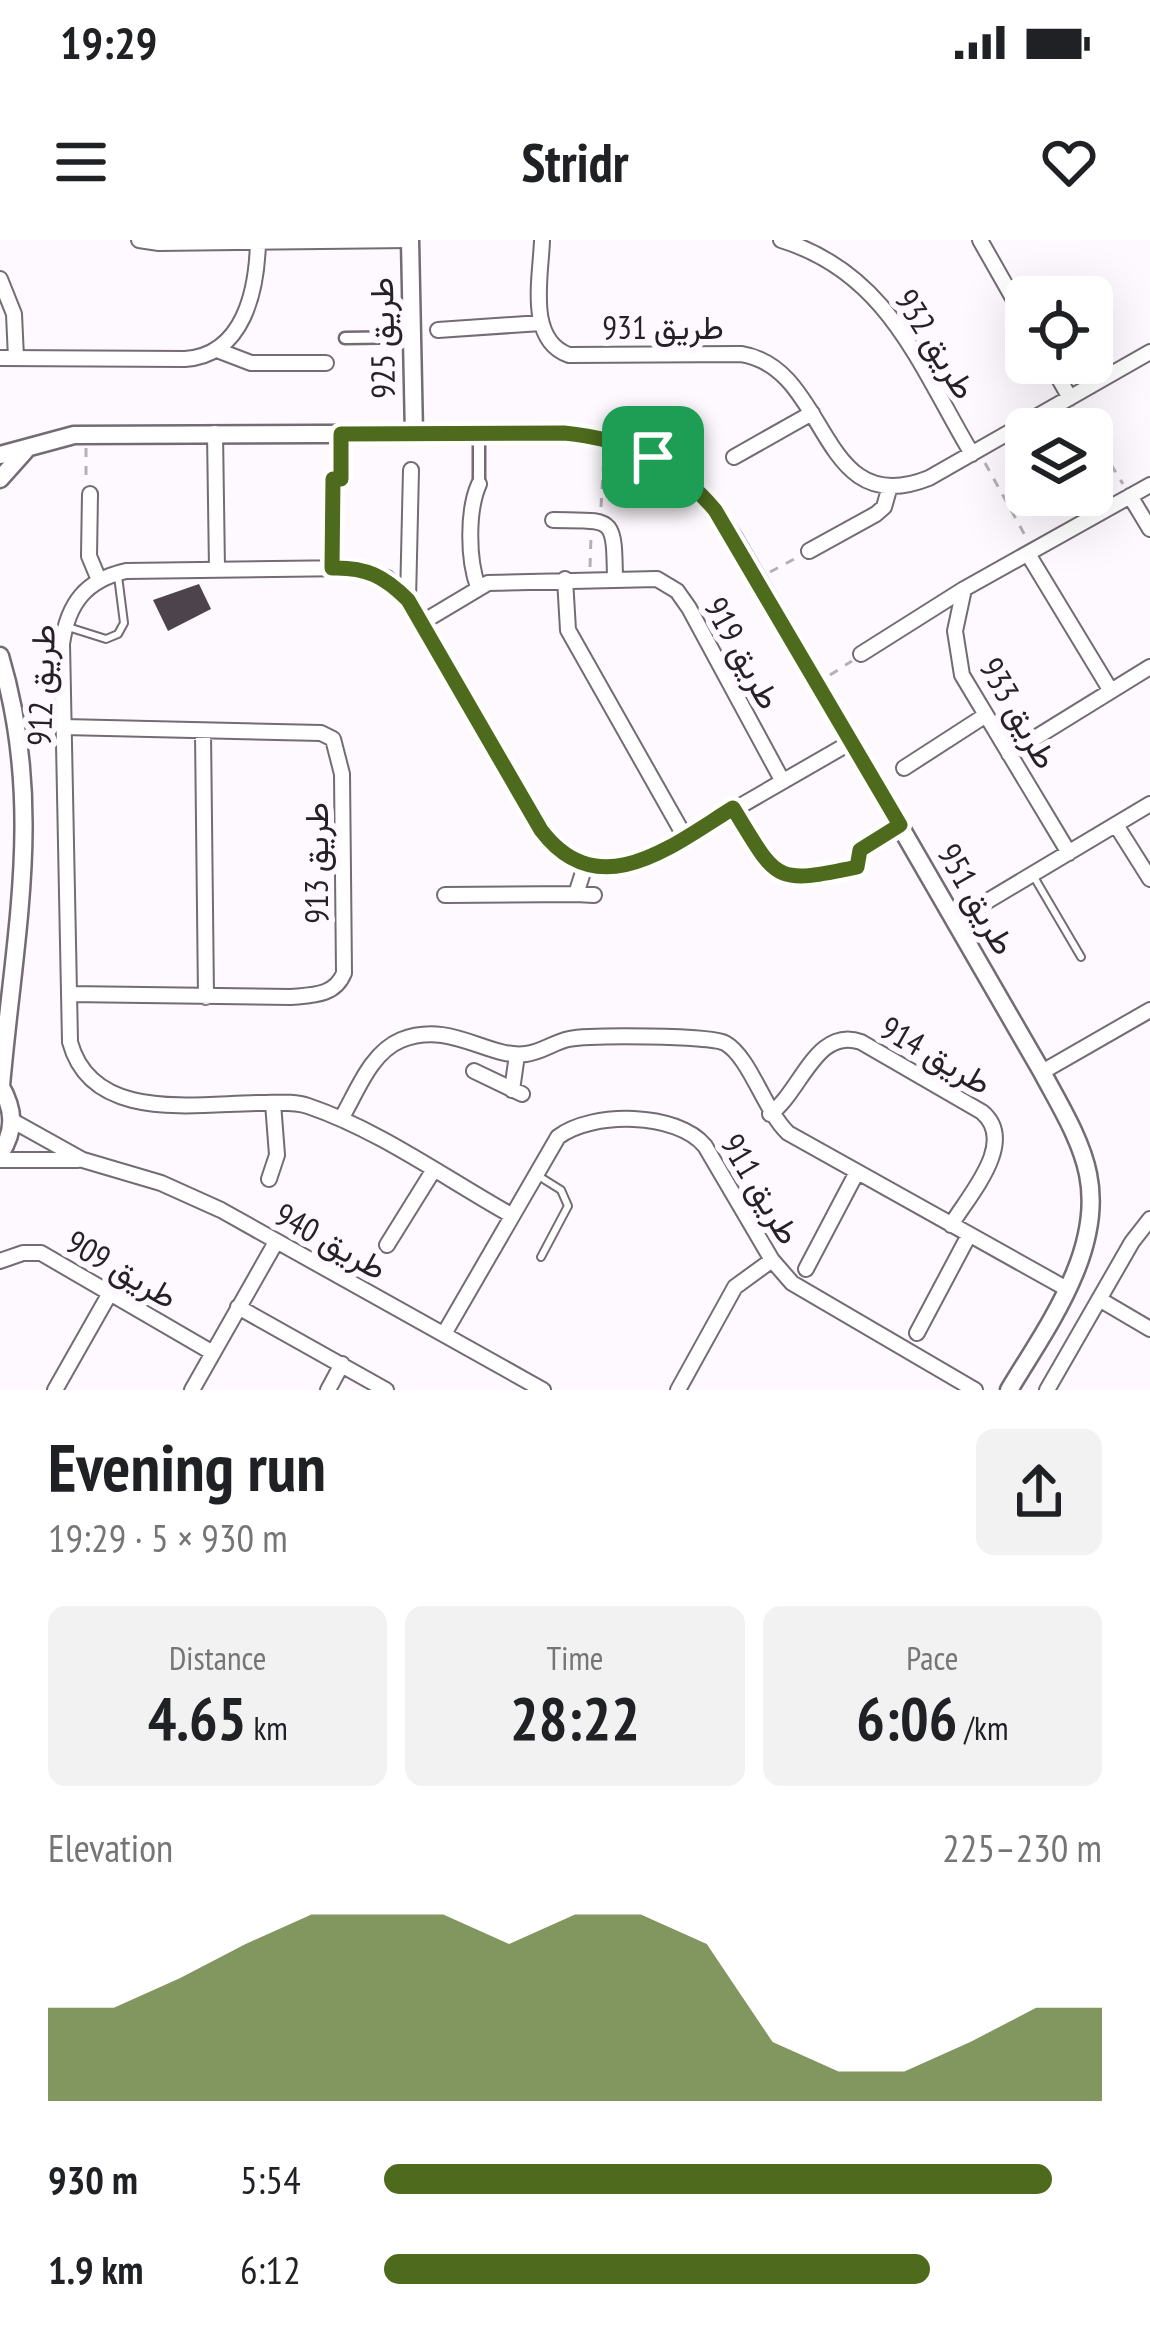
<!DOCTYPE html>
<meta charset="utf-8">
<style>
body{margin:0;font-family:"PT Sans Narrow",Vazirmatn,sans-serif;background:#f2f2f2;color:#202124;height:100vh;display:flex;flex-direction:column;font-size:45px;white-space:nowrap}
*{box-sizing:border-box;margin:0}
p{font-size:39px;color:#757577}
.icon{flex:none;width:66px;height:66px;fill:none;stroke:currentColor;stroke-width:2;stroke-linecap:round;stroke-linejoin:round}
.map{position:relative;height:1150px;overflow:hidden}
.details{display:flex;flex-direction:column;background:#fff;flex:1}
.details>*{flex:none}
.tools{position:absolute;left:1005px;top:36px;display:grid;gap:24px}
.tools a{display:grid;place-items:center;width:108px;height:108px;border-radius:18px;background:#fff;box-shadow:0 12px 48px #0002;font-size:60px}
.pin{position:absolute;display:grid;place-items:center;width:102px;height:102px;color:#fff;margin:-51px;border-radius:24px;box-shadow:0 6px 18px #0006}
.round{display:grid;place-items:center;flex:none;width:126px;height:126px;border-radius:18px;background:#f2f2f2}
.headline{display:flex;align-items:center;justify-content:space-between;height:204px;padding:0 48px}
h1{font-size:66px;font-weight:700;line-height:90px}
.stats{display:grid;grid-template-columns:repeat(3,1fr);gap:18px;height:204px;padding:12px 48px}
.stats div{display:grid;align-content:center;border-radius:18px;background:#f2f2f2;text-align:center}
.stats b{font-size:60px;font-weight:700}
.stats small{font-size:33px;font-weight:400}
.stats p{font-size:33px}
.chart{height:336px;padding:24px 48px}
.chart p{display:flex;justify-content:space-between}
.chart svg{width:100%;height:216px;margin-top:12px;fill:#4e6a1d;opacity:.7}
ul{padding:0 48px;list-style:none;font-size:39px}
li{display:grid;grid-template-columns:192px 144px 1fr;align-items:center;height:90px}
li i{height:30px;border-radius:15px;background:#4e6a1d}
.status{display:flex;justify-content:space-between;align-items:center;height:84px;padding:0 60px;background:#fff;direction:ltr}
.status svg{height:33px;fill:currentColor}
header{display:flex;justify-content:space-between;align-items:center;height:156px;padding:0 48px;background:#fff;font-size:54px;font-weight:700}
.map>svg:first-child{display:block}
</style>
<div class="status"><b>19:29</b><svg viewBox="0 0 49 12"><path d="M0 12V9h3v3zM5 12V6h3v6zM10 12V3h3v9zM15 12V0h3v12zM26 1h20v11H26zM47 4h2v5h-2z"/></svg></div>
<header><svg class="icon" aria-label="menu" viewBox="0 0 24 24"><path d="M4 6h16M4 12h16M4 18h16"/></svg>Stridr<svg class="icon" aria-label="heart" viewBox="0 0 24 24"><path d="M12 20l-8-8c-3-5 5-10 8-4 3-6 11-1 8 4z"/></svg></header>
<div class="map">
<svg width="1150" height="1150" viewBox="0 0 1150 1150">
<rect width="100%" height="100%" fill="#fef9fe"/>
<path fill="#4c434c" d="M199,344l12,25 -43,22 -15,-31z"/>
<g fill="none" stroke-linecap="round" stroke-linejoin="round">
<g stroke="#746b75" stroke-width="10">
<path id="service" d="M68,387l38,12 12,-5 6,-11 -6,-47
M1034,637l47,80
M537,935l24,15 7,16 -27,51"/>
</g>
<g stroke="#746b75" stroke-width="15">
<path id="pedestrian" d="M345,98l68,-1
M479,244v-50"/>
</g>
<g stroke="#746b75" stroke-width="18">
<path id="minor" d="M139,0l20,3 251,-3
M542,0c-1,36 -16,100 27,115l172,-1c90,14 76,169 188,124l221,-126
M781,0c107,33 138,125 191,214
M980,0l46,81
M0,39l14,35 2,44
M438,90l103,-7
M217,110l34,13h75
M0,118l185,1c59,-4 72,-69 73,-118
M1050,123l20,35
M215,193l2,136
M734,217l78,-44
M90,254l-1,62 10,24
M1130,256l20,33
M553,280c61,1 61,-5 62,59
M809,311l67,-37 8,-7 6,-21
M1028,314l83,137
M332,328l1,-88
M565,339l3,51 117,207
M478,347c-10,-27 -11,-76 1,-103
M964,349l-9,42 7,44 107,178
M408,360l3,-130
M421,383l67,-40 169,-4 20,12 12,17 93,172
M861,414l103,-65 186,-104
M64,487l257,6 12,6 9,35 2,199c-9,23 -32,22 -53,24l-222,-3
M203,492l3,265
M1009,514l141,-87
M904,528l82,-53
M733,569c45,72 39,76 124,58
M1116,585l34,54
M576,654l18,1
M445,655l131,-1 10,-31
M954,681l196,-117
M474,831l48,23
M1042,832l108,-62
M512,850l5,-35
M770,874c31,-22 46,-88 91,-72l121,70c36,30 -13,83 -31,113
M341,879c16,-27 29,-66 60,-79 50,-20 87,19 125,14 16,-2 28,-12 43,-15 20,-4 142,-4 156,4 25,14 39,67 63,90l279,156
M13,881l70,39 78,23 60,27 322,180
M0,920h78
M269,939l8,-24 -4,-52
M511,975c-66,-37 -132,-85 -203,-109 -14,-5 -31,-3 -46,-3 -65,0 -170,21 -192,-61l-8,-398c6,-41 24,-64 64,-73l225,-3 36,10 21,22 133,230 11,14 34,19 26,4 31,-5 210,-121
M387,1005l46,-74
M0,1021l23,-8h18l172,100
M806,1029l51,-97
M1099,1059l51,30
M238,1067l148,83
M917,1093l52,-98
M444,1094l114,-197c34,-26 119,-25 147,9l67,114 20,23 183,107
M55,1150l55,-97
M192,1150l84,-148
M328,1150l14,-26
M678,1150l57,-103 37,-27
M1047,1150l85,-148 18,-23"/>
</g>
<g stroke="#746b75" stroke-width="21">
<path id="tertiary" d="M410,0l4,194
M0,215l74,-20 490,-2c80,9 125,37 169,104l309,535c17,32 39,67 46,102 16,77 -42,154 -79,216
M0,239l25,-28
M0,416c45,150 14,279 1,430
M0,845c14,24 16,45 0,69"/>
</g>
<path stroke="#b5b0b5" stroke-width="3" stroke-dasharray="9 9" stroke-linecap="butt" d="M1077,170l12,19
M1092,194l31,50
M86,208v33
M341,208v20
M985,223l42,76
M601,267l3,-50
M590,327l1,-32
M770,332l28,-15
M830,435l22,-14
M859,614l1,-4 29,-18"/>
<use href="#service" stroke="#fff" stroke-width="6"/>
<use href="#pedestrian" stroke="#fff" stroke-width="10"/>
<use href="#minor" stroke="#fff" stroke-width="14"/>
<use href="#tertiary" stroke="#fff" stroke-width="16"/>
</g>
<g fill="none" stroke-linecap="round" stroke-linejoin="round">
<g stroke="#fff" stroke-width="24">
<path id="route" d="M564,193c63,6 110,29 151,77l185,315 -40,25 -3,17c-85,18 -79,14 -124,-59 -60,37 -134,99 -192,22l-133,-230c-24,-24 -42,-33 -76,-32l1,-89h8v-45z"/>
</g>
<use href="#route" stroke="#4e6a1d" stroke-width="15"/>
</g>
<g text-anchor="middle" stroke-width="12" stroke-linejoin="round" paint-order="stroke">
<g font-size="33" fill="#252126" stroke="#fef9fe">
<text x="663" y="99">طريق 931</text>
<text transform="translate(382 98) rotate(-91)" y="12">طريق 925</text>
<text transform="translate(936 104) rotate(58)" y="12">طريق 932</text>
<text transform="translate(743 413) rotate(61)" y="12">طريق 919</text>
<text transform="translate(41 445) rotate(-88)" y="12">طريق 912</text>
<text transform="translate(1019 473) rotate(60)" y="12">طريق 933</text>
<text transform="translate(316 623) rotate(-90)" y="12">طريق 913</text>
<text transform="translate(977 659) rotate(60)" y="12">طريق 951</text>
<text transform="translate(936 815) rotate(30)" y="12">طريق 914</text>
<text transform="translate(761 949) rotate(59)" y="12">طريق 911</text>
<text transform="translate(331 1001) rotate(29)" y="12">طريق 940</text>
<text transform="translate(122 1029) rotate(30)" y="12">طريق 909</text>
</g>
</g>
</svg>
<div class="tools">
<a><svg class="icon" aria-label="locate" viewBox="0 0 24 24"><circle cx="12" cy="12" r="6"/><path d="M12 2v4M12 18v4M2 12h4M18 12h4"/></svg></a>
<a><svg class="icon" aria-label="layers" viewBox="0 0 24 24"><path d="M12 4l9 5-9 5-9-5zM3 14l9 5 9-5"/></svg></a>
</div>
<div class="pin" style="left:653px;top:217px;background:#1e9e55"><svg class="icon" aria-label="arrive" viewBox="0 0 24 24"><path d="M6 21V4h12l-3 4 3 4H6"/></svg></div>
</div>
<section class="details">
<div class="headline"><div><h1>Evening run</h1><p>19:29 · 5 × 930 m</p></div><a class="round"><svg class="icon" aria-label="share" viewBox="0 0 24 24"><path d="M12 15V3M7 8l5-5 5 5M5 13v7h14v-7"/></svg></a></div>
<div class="stats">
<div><p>Distance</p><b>4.65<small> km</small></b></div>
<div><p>Time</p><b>28:22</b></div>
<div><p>Pace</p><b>6:06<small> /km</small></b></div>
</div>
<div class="chart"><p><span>Elevation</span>225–230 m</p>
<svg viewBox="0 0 160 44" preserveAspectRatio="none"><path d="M0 44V25L10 25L20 19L30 12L40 6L50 6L60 6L70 12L80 6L90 6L100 12L110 32L120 38L130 38L140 32L150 25L160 25V44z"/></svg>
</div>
<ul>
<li><b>930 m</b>5:54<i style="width:93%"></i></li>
<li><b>1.9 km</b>6:12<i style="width:76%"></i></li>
</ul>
</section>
